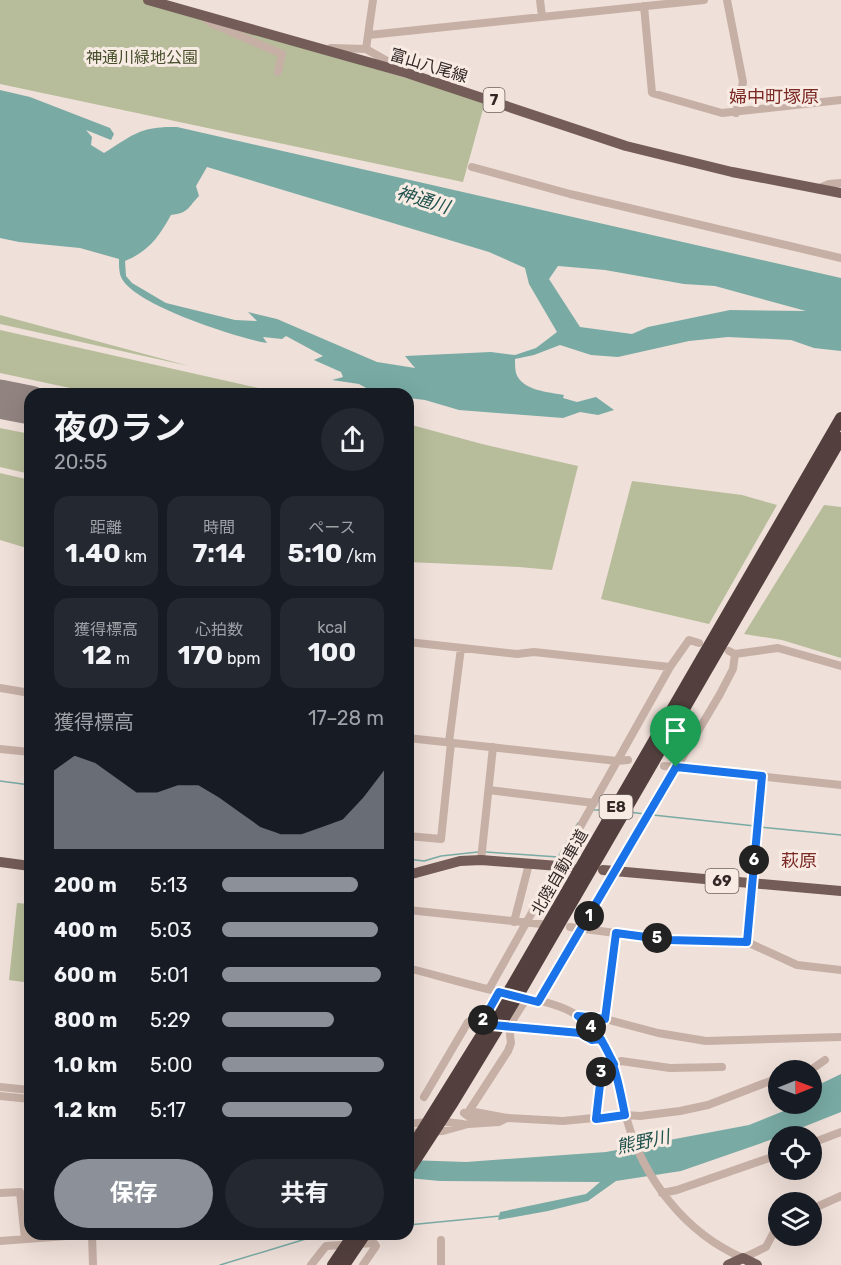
<!DOCTYPE html>
<html lang="ja">
<meta charset="utf-8">
<style>
body{margin:0;font-family:Rubik,"Noto Sans JP",sans-serif;background:#242831;color:#f1f3f6;height:100vh;display:flex;flex-direction:column;font-size:22px;white-space:nowrap}
*{box-sizing:border-box;margin:0}
p{font-size:20px;color:#9ea1a6}
.icon{flex:none;width:33px;height:33px;fill:none;stroke:currentColor;stroke-width:2;stroke-linecap:round;stroke-linejoin:round}
.map{position:relative;flex:1;overflow:hidden}
.side{position:absolute;left:24px;top:388px;width:390px;height:852px;display:flex;flex-direction:column;background:#171b24;border-radius:18px;box-shadow:0 6px 24px #0002}
.side>*{flex:none}
.needle{width:39px;rotate:89deg}
.controls{position:absolute;left:768px;top:1060px;display:grid;gap:12px}
.controls a{display:grid;place-items:center;width:54px;height:54px;border-radius:50%;background:#171b24;box-shadow:0 6px 24px #0002;font-size:30px}
.pin{position:absolute;display:grid;place-items:center;width:51px;height:51px;color:#fff;margin:-62px -26px;border-radius:50% 50% 50% 0;rotate:-45deg;box-shadow:0 0 6px #0007}
.pin .icon{rotate:45deg}
.km{position:absolute;width:30px;height:30px;margin:-15px;border-radius:50%;background:#222;color:#fff;font-size:16px;line-height:30px;text-align:center}
.round{display:grid;place-items:center;flex:none;width:63px;height:63px;border-radius:32px;background:#242831}
.summary{display:flex;align-items:center;justify-content:space-between;height:102px;padding:0 30px}
h1{font-size:33px;font-weight:700;line-height:45px}
.metrics{display:grid;grid-template-columns:repeat(3,1fr);gap:9px;height:102px;padding:6px 30px}
.metrics div{display:grid;align-content:center;border-radius:15px;background:#242831;text-align:center}
.metrics b{font-size:26px;font-weight:700}
.metrics small{font-size:16px;font-weight:400}
.metrics p{font-size:16px}
.chart{height:168px;padding:12px 30px}
.chart p{display:flex;justify-content:space-between}
.chart svg{width:100%;height:108px;margin-top:6px;fill:#8c9099;opacity:.7}
.button{display:flex;gap:12px;margin-top:auto;padding:12px 30px}
.button a{flex:1;height:69px;border-radius:36px;background:#8c9099;color:#fff;font-size:24px;font-weight:700;line-height:69px;text-align:center}
.button a+a{background:#242831;color:#f1f3f6}
ul{padding:0 30px;list-style:none;font-size:20px}
li{display:grid;grid-template-columns:96px 72px 1fr;align-items:center;height:45px}
li i{height:15px;border-radius:8px;background:#8c9099}
.map>svg:first-child{display:block}
</style>
<div class="map">
<svg width="841" height="1265" viewBox="0 0 841 1265">
<rect width="100%" height="100%" fill="#efe0d9"/>
<path fill="#b7bd9a" d="M0,0h148l337,102 -22,80 -463,-98z
M0,315l189,51 -189,-42z
M0,330l281,63 3,1h-186l-98,-21z
M408,424l74,20 96,22 -26,104 -33,-3 -111,-5z
M0,428l30,6v40l-30,-7z
M0,473l30,7v69l-30,-9z
M632,481l110,14 35,10 -68,119 -108,-25z
M824,505l17,2v151l-59,-18 -38,-6z
M17,903l13,1v79l-21,-3z"/>
<path fill="#79aaa4" fill-rule="evenodd" d="M0,90l30,7 80,31 4,6 -3,6 -25,-10 6,7 -1,8 13,8c29,-18 36,-27 73,-26l664,151v73l-27,-3 -23,-8 -63,-3 -39,4 -71,16 -27,-2 -31,-10 -26,10 -19,4c0,4 0,10 1,14 6,18 33,19 48,22l-1,3 14,4 19,-5 18,13 -16,5 -18,-3 -17,6 -104,-8 -34,-10 -17,-2v-4h-22l-18,-5 -9,-5 -27,-4 11,-3 -2,-5 -27,-12 9,-4 -37,-20 -4,3 -19,-2 4,6c-29,-5 -134,-38 -146,-66 -2,-5 -2,-13 -2,-18l-39,-11 -61,-6 -19,-4zM207,167l282,85 36,16 4,16 28,48 -21,16 -21,7 -24,-3 -86,4 10,12 -38,-6 -100,-43 -29,-7 9,9 -22,-1 -69,-17 -34,-20 -6,-7 -1,-15c24,-10 33,-23 46,-46 18,-2 17,-8 28,-19l-3,-10zM558,266l47,4 79,14 31,2 91,25 -76,-1 -82,17 -16,7 -52,-7 -31,-48z
M841,1074v38l-68,27 -92,32 -65,10 -28,20 -40,10 -50,9 2,-8 86,-18 14,-12 -160,-1 -32,-3v-18l58,2 140,-10 143,-27 42,-17 4,-4h17v-16z"/>
<g fill="none" stroke-linecap="round" stroke-linejoin="round">
<path stroke="#79aaa4" stroke-width="1.5" d="M0,781l30,4
M593,810h13
M629,812l16,2
M653,815l102,11
M760,827l81,8
M486,852l72,5 20,-34
M408,859l16,2 17,-5 37,-4
M408,1225l92,-9
M220,1265l89,-27 23,-4"/>
<path stroke="#918480" stroke-width="39" d="M0,399l30,6"/>
<path stroke="#c6afa5" stroke-width="8" d="M540,0l2,17
M727,0l16,82 -7,31
M644,6l8,87 70,20 119,-13
M205,18l6,5 71,31 -4,18
M369,35l335,-35
M331,48l35,1 35,20
M366,49l7,-49
M472,167l98,27 271,64
M817,189l12,-5 12,-1
M408,642l109,12 17,-2 136,15
M729,651l6,3 43,-6 63,18
M0,688l30,5
M408,738l209,23 11,-1
M449,742l12,-94
M0,749l30,3
M664,766l177,19
M489,790l105,13
M408,836l33,3 10,-96
M481,860l12,-113
M408,910l133,14
M514,922l15,-58
M570,927l97,13 80,2 50,23 44,5
M747,942l15,-166
M408,968c31,8 61,17 92,24 25,7 57,9 78,24 37,25 37,65 49,104 17,59 58,113 116,138l23,-11 12,-23
M489,989l181,-322 19,-27 10,3
M526,999l-17,27 2,17 -3,8 -39,60 38,7 56,3 62,-6 15,1 40,-5 28,-6 70,-27
M538,1002l182,-308 13,-25 2,-15
M578,1016l27,3 53,14 48,8 135,-4
M605,1019l11,-86
M481,1024l18,-32
M506,1026l74,7 12,7 9,-1
M803,1071l9,-2 13,-9
M0,1087l30,3
M0,1096l30,3
M424,1097l44,-75 23,2
M464,1113l4,3 15,3 5,-3
M596,1119l6,-52 19,-6 49,7 52,-1
M408,1124l29,-3 26,3
M408,1133l35,-2 25,-7 31,-2 8,-4
M812,1143l29,-11
M0,1193l20,-1 5,47
M662,1193l15,-3 101,-35
M812,1209l29,-13
M92,1235l1,30
M0,1241l93,-7
M311,1265l15,-19 48,-3 2,3 -13,19
M441,1265v-25"/>
<path stroke="#745c58" stroke-width="10" d="M148,0l259,73 219,73 106,26 109,21
M0,862l30,4
M603,870l238,21
M408,875l52,-14 21,-1 90,7
M728,1265l15,-7 14,7"/>
<path stroke="#53403e" stroke-width="12" d="M408,1154l103,-166 330,-570
M408,1171l45,-69 68,-112 320,-552
M333,1265l21,-31
M344,1265l21,-31"/>
</g>
<g fill="none" stroke-linecap="round" stroke-linejoin="round">
<g stroke="#fff" stroke-width="12">
<path id="route" d="M676,767l-138,235 -39,-10 -18,32 99,9 12,7 9,-1 13,25 -12,3 -6,52 29,-4c-9,-43 -11,-70 -47,-99l27,3 11,-86 52,7 79,2 15,-166 -86,-9"/>
</g>
<use href="#route" stroke="#1a73e8" stroke-width="8"/>
</g>
<g text-anchor="middle" stroke-width="6" stroke-linejoin="round" paint-order="stroke">
<g fill="#f7ebe4" stroke="#6e625f" stroke-width="1.5">
<rect x="483.5" y="88" width="21" height="24" rx="4.5"/>
<rect x="599.5" y="795" width="33" height="24" rx="4.5"/>
<rect x="705.5" y="869" width="33" height="24" rx="4.5"/>
</g>
<g font-size="15" font-weight="bold" fill="#332826">
<text x="494" y="105">7</text>
<text x="616" y="812">E8</text>
<text x="722" y="886">69</text>
</g>
<g font-size="16" fill="#484f2b" stroke="#f7ebe4">
<text x="142" y="63">神通川緑地公園</text>
</g>
<g font-size="16" fill="#332826" stroke="#f7ebe4">
<text transform="translate(429 65) rotate(17)" y="6">富山八尾線</text>
<text transform="translate(559 872) rotate(-60)" y="6">北陸自動車道</text>
</g>
<g font-size="18" fill="#7c2a24" stroke="#f7ebe4">
<text x="774" y="103">婦中町塚原</text>
<text x="799" y="867">萩原</text>
</g>
<g font-size="18" font-style="italic" fill="#1f514c" stroke="#f7ebe4">
<text transform="translate(423 200) rotate(17)" y="6">神通川</text>
<text transform="translate(643 1142) rotate(-12)" y="6">熊野川</text>
</g>
</g>
</svg>
<div class="controls">
<a><svg class="needle" viewBox="-14 -14 28 28"><path d="M0-13l5 13h-10z" fill="#e53935"/><path d="M0 13l5-13h-10z" fill="#9ea1a6"/></svg></a>
<a><svg class="icon" aria-label="locate" viewBox="0 0 24 24"><circle cx="12" cy="12" r="6"/><path d="M12 2v4M12 18v4M2 12h4M18 12h4"/></svg></a>
<a><svg class="icon" aria-label="layers" viewBox="0 0 24 24"><path d="M12 4l9 5-9 5-9-5zM3 14l9 5 9-5"/></svg></a>
</div>
<div class="pin" style="left:676px;top:767px;background:#1e9e55"><svg class="icon" aria-label="arrive" viewBox="0 0 24 24"><path d="M6 21V4h12l-3 4 3 4H6"/></svg></div>
<b class="km" style="left:589px;top:916px">1</b>
<b class="km" style="left:483px;top:1020px">2</b>
<b class="km" style="left:601px;top:1072px">3</b>
<b class="km" style="left:591px;top:1027px">4</b>
<b class="km" style="left:657px;top:938px">5</b>
<b class="km" style="left:754px;top:860px">6</b>
<section class="side">
<div class="summary"><div><h1>夜のラン</h1><p>20:55</p></div><a class="round"><svg class="icon" aria-label="share" viewBox="0 0 24 24"><path d="M12 15V3M7 8l5-5 5 5M5 13v7h14v-7"/></svg></a></div>
<div class="metrics">
<div><p>距離</p><b>1.40<small> km</small></b></div>
<div><p>時間</p><b>7:14</b></div>
<div><p>ペース</p><b>5:10<small> /km</small></b></div>
</div>
<div class="metrics">
<div><p>獲得標高</p><b>12<small> m</small></b></div>
<div><p>心拍数</p><b>170<small> bpm</small></b></div>
<div><p>kcal</p><b>100</b></div>
</div>
<div class="chart"><p><span>獲得標高</span>17–28 m</p>
<svg viewBox="0 0 160 44" preserveAspectRatio="none"><path d="M0 44V12L10 6L20 9L30 15L40 21L50 21L60 18L70 18L80 23L90 29L100 35L110 38L120 38L130 35L140 32L150 23L160 12V44z"/></svg>
</div>
<ul>
<li><b>200 m</b>5:13<i style="width:84%"></i></li>
<li><b>400 m</b>5:03<i style="width:96%"></i></li>
<li><b>600 m</b>5:01<i style="width:98%"></i></li>
<li><b>800 m</b>5:29<i style="width:69%"></i></li>
<li><b>1.0 km</b>5:00<i style="width:100%"></i></li>
<li><b>1.2 km</b>5:17<i style="width:80%"></i></li>
</ul>
<div class="button"><a>保存</a><a>共有</a></div>
</section>
</div>
